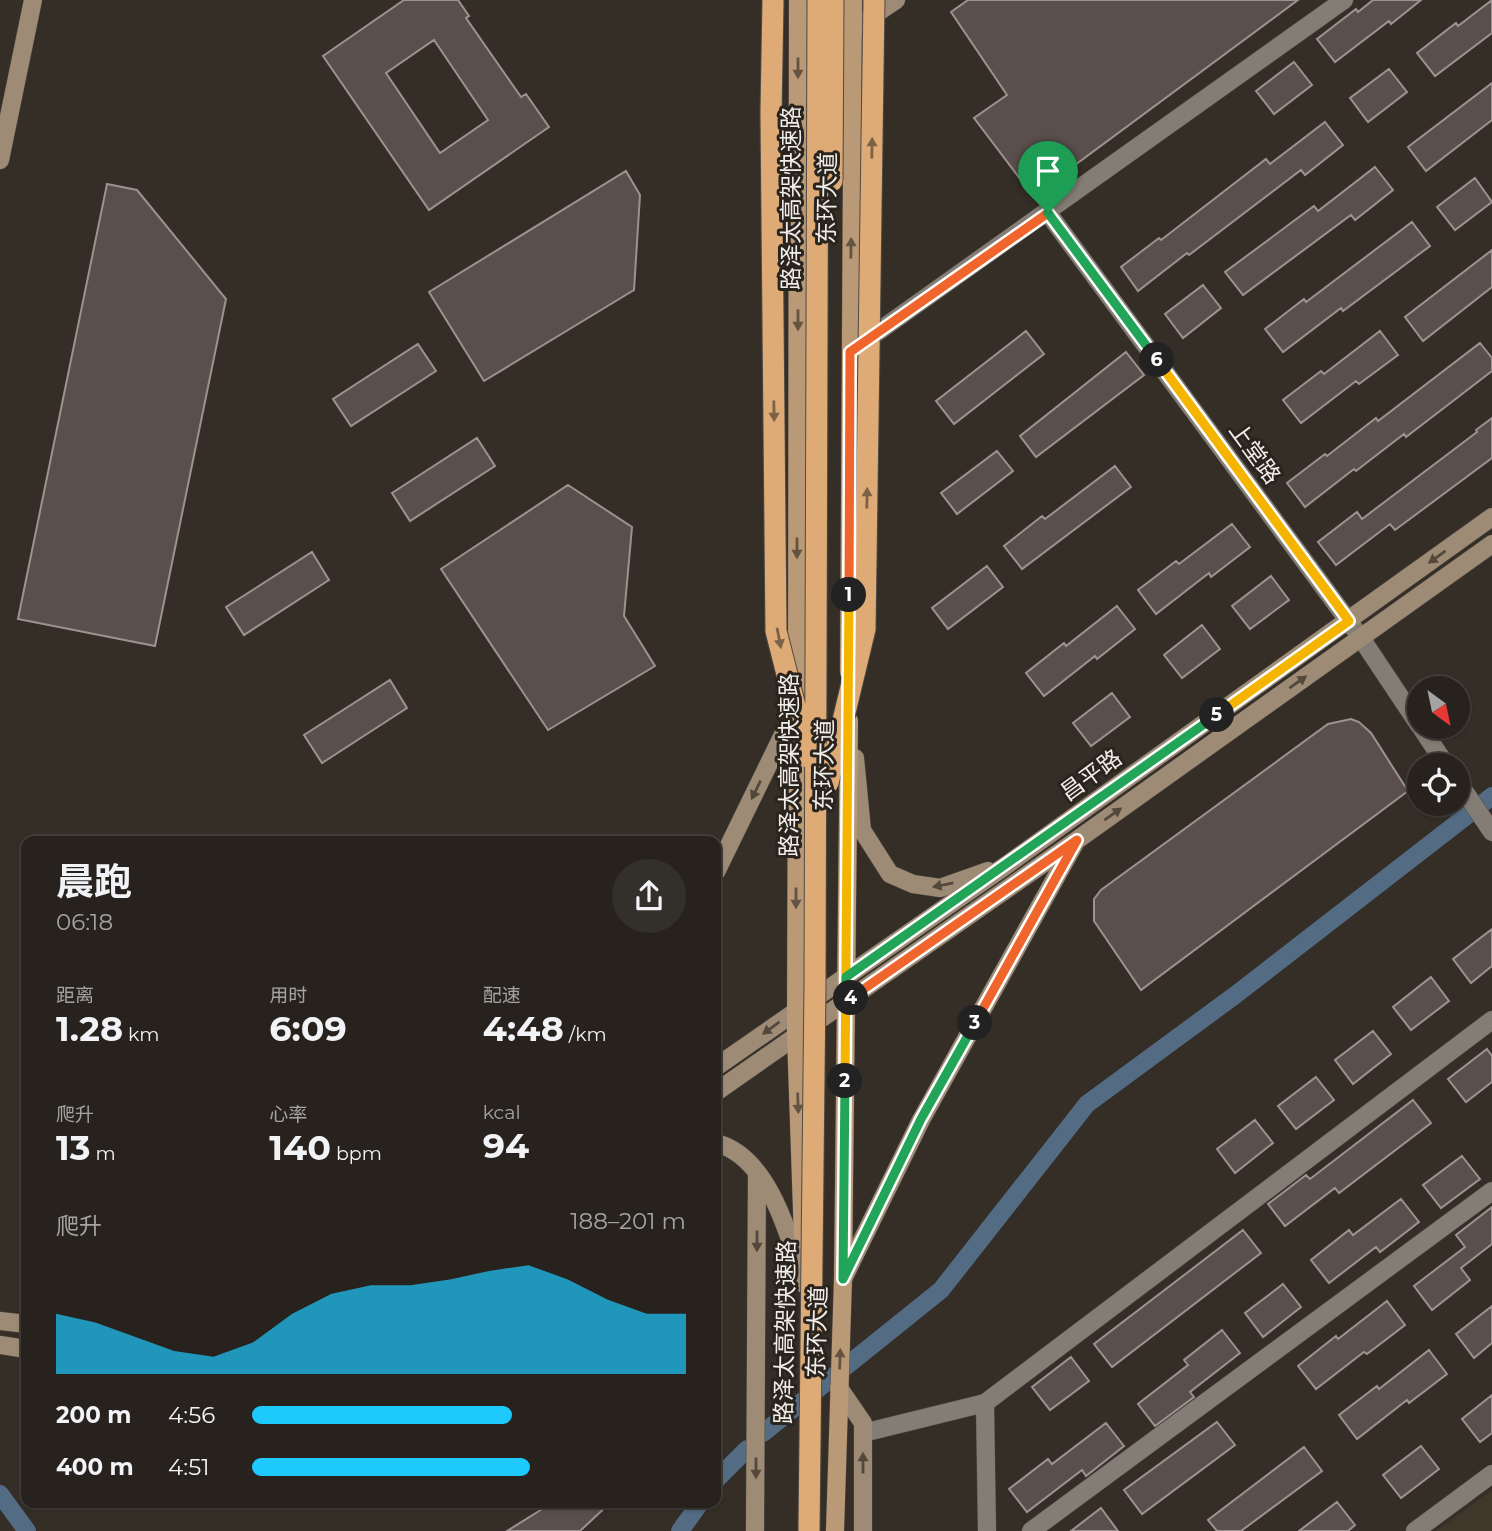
<!DOCTYPE html>
<html lang="zh">
<meta charset="utf-8">
<style>
body{margin:0;font-family:Montserrat,"Noto Sans SC",sans-serif;background:#332f2a;color:#f1f3f6;height:100vh;display:flex;flex-direction:column;font-size:26px;white-space:nowrap}
*{box-sizing:border-box;margin:0}
p{font-size:23px;color:#a4a4a4}
.icon{flex:none;width:38px;height:38px;fill:none;stroke:currentColor;stroke-width:2;stroke-linecap:round;stroke-linejoin:round}
.map{position:relative;flex:1;overflow:hidden}
.sheet{position:absolute;left:21px;top:836px;width:700px;height:672px;display:flex;flex-direction:column;background:#27221d;border-radius:14px;box-shadow:0 2px 5px #0004,0 0 0 2px #433f3b}
.sheet>*{flex:none}
.needle{width:46px;rotate:147deg}
.fabs{position:absolute;left:1407px;top:676px;display:grid;gap:14px}
.fabs a{display:grid;place-items:center;width:63px;height:63px;border-radius:50%;background:#27221d;box-shadow:0 2px 5px #0004,0 0 0 2px #433f3b;font-size:35px}
.pin{position:absolute;display:grid;place-items:center;width:60px;height:60px;color:#fff;margin:-72px -30px;border-radius:50% 50% 50% 0;rotate:-45deg;box-shadow:0 0 7px #0007}
.pin .icon{rotate:45deg}
.km{position:absolute;width:35px;height:35px;margin:-18px;border-radius:50%;background:#222;color:#fff;font-size:19px;line-height:35px;text-align:center}
.round{display:grid;place-items:center;flex:none;width:74px;height:74px;border-radius:37px;background:#332f2a}
.summary{display:flex;align-items:center;justify-content:space-between;height:119px;padding:0 35px}
h1{font-size:38px;font-weight:700;line-height:52px}
.stats{display:grid;grid-template-columns:repeat(3,1fr);gap:10px;height:119px;padding:7px 35px}
.stats div{display:grid;align-content:center}
.stats b{font-size:35px;font-weight:700}
.stats small{font-size:19px;font-weight:400}
.stats p{font-size:19px}
.chart{height:196px;padding:14px 35px}
.chart p{display:flex;justify-content:space-between}
.chart svg{width:100%;height:126px;margin-top:7px;fill:#1ec9fd;opacity:.7}
ul{padding:0 35px;list-style:none;font-size:23px}
li{display:grid;grid-template-columns:112px 84px 1fr;align-items:center;height:52px}
li i{height:18px;border-radius:9px;background:#1ec9fd}
.map>svg:first-child{display:block}
</style>
<div class="map">
<svg width="1492" height="1531" viewBox="0 0 1492 1531">
<rect width="100%" height="100%" fill="#342e27"/>
<path fill="#40372b" d="M1492,1490v41h-56z"/>
<g fill="none" stroke-linecap="round" stroke-linejoin="round">
<path stroke="#536c84" stroke-width="18" d="M763,1433l178,-143 146,-186 147,-108 258,-200
M716,1480l31,-31
M0,1494l27,37
M680,1531l20,-28"/>
</g>
<path fill="#5a4f4d" stroke="#9e9290" stroke-width="2" fill-rule="evenodd" d="M404,0h54l11,16 -3,2 55,79 5,-3 23,33 -120,83 -106,-154zM434,40l54,80 -48,33 -54,-80z
M968,0h330l-265,196 -59,-78 33,-23 -56,-83z
M1373,0h48l-30,24 -2,-3 -54,41 -18,-23 39,-30 2,3z
M1492,0v33l-57,43 -18,-23 39,-30 2,3z
M1294,62l18,23 -38,29 -18,-23z
M1389,69l18,23 -39,30 -18,-24z
M1492,83v37l-66,51 -18,-24z
M1325,122l18,23 -38,30 -4,-5 -112,85 -2,-2 -49,38 -17,-24 38,-29 2,2 105,-81 4,5z
M1375,167l18,23 -38,30 -4,-5 -108,80 -18,-23 89,-66 4,5z
M626,171l14,24 -6,95 -150,91 -55,-89z
M1475,178l17,24 -37,28 -18,-23z
M107,184l30,6 89,109 -71,347 -137,-27z
M1412,222l18,24 -87,65 -2,-3 -58,44 -18,-23 39,-30 2,3z
M1492,250v37l-69,54 -18,-24z
M1203,285l18,23 -38,30 -18,-24z
M1026,331l18,23 -90,70 -18,-23z
M1380,331l18,24 -39,29 -3,-3 -55,42 -18,-23 38,-29 3,3z
M1480,343l12,15v13l-86,66 -2,-3 -48,37 -2,-2 -49,38 -18,-24 38,-29 2,2 49,-38 2,3z
M418,344l18,27 -85,55 -18,-27z
M1126,352l18,23 -108,82 -16,-21z
M1492,418v40l-97,72 -5,-6 -54,41 -18,-23 39,-30 5,7 115,-87 -1,-2z
M477,438l18,28 -85,55 -18,-28z
M997,451l16,20 -56,43 -16,-21z
M1115,466l16,21 -109,82 -18,-23 38,-30 3,3z
M568,485l64,42 -8,89 31,50 -107,64 -107,-161z
M1232,524l18,23 -39,30 -2,-4 -53,41 -18,-24 38,-29 3,3z
M312,552l17,28 -85,55 -18,-28z
M987,566l16,21 -55,42 -16,-21z
M1271,576l18,24 -39,29 -18,-23z
M1117,606l18,23 -38,30 -2,-3 -51,40 -18,-23 38,-30 2,3z
M1202,625l18,24 -38,29 -18,-23z
M390,680l17,28 -85,55 -18,-28z
M1112,693l18,24 -39,29 -18,-23z
M1351,719l8,3 12,11 37,58 -267,199 -47,-69v-22l7,-9 227,-166z
M1492,929v37l-21,17 -18,-24z
M1431,977l18,24 -38,29 -18,-23z
M1373,1031l18,23 -38,30 -18,-24z
M1487,1049l5,7v26l-26,20 -18,-23z
M1316,1077l18,23 -38,29 -18,-23z
M1413,1100l18,23 -92,70 -4,-5 -50,38 -17,-22 38,-29 4,4z
M1255,1120l18,23 -38,30 -18,-24z
M1462,1156l18,23 -39,29 -18,-23z
M1401,1199l18,23 -39,30 -4,-5 -47,36 -18,-23 38,-30 4,5z
M1492,1207v37l-31,24 9,12 -38,30 -18,-24 51,-39 -9,-12z
M1243,1230l18,23 -149,114 -18,-23z
M1283,1284l18,23 -38,30 -18,-24z
M1387,1301l18,24 -38,29 -3,-2 -48,37 -18,-23 38,-30 2,3z
M1492,1306v37l-18,15 -18,-24z
M1222,1330l18,23 -50,39 4,5 -39,29 -17,-22 50,-39 -4,-5z
M1429,1350l18,24 -38,29 -2,-3 -50,39 -18,-24 38,-29 2,3z
M1071,1357l18,24 -39,29 -18,-23z
M1492,1395v38l-12,9 -18,-23z
M1217,1422l18,23 -93,69 -18,-24z
M1106,1423l18,23 -38,30 -4,-6 -55,42 -18,-23 39,-30 4,5z
M1421,1446l18,23 -38,29 -18,-23z
M1304,1447l18,24 -81,60h-24l-9,-11z
M1337,1502l18,23 -7,6h-49z
M552,1503h58l-30,28h-73z
M1101,1508l17,23h-47z"/>
<g fill="none" stroke-linecap="round" stroke-linejoin="round">
<g stroke="#4e4a44" stroke-width="19">
<path id="street" d="M1048,213l313,425 58,87
M862,343l482,-343
M1420,726l26,39
M1458,782l34,50
M985,1403l2,128
M863,1433l122,-30 507,-383
M1031,1531l461,-340
M1415,1531l77,-57"/>
</g>
<g stroke="#4e4a44" stroke-width="19">
<path id="secondary" d="M853,29l43,-29
M0,160l33,-160
M855,758l7,72 28,44 23,10 27,4 48,-17
M716,872l81,-166
M716,1067l292,-203 484,-347
M716,1092l361,-252 415,-296
M716,1143c54,14 73,94 88,141
M843,1279l78,-159 154,-277
M0,1321l26,3
M0,1345l26,4
M839,1388l24,35v108
M755,1531l2,-359"/>
</g>
<g stroke="#4e4a44" stroke-width="19">
<path id="primary" d="M849,672l4,-672
M797,693l1,-693
M797,731l-1,304 7,204
M835,1531l8,-252 6,-558"/>
</g>
<use href="#street" stroke="#837d75" stroke-width="18"/>
<use href="#secondary" stroke="#9e8b75" stroke-width="18"/>
<use href="#primary" stroke="#ba9976" stroke-width="18"/>
<g stroke="#4e4a44" stroke-width="23" stroke-linecap="butt">
<path id="highway-bridge" d="M773,0l-2,113 5,518 32,126
M832,181l1,-181
M828,783l37,-154 9,-629
M809,1531l6,-547 3,-984"/>
</g>
<use href="#highway-bridge" stroke="#deab76" stroke-width="21"/>
</g>
<defs><path id="oneway-solid" d="M-6-.8H1V-3.2L6.5 0L1 3.2V.8H-6Z" transform="scale(1.75)"/></defs>
<g fill="#645341">
<use href="#oneway-solid" transform="translate(798 68) rotate(90)"/>
<use href="#oneway-solid" transform="translate(851 248) rotate(-89)"/>
<use href="#oneway-solid" transform="translate(798 320) rotate(90)"/>
<use href="#oneway-solid" transform="translate(797 548) rotate(90)"/>
<use href="#oneway-solid" transform="translate(796 898) rotate(90)"/>
<use href="#oneway-solid" transform="translate(798 1103) rotate(88)"/>
<use href="#oneway-solid" transform="translate(840 1359) rotate(-88)"/>
</g>
<g fill="#7b6146">
<use href="#oneway-solid" transform="translate(872 148) rotate(-89)"/>
<use href="#oneway-solid" transform="translate(774 411) rotate(89)"/>
<use href="#oneway-solid" transform="translate(867 498) rotate(-89)"/>
<use href="#oneway-solid" transform="translate(779 638) rotate(79)"/>
</g>
<g fill="#53483c">
<use href="#oneway-solid" transform="translate(1437 557) rotate(144)"/>
<use href="#oneway-solid" transform="translate(1298 682) rotate(-35)"/>
<use href="#oneway-solid" transform="translate(756 790) rotate(116)"/>
<use href="#oneway-solid" transform="translate(1113 814) rotate(-35)"/>
<use href="#oneway-solid" transform="translate(943 885) rotate(169)"/>
<use href="#oneway-solid" transform="translate(771 1028) rotate(144)"/>
<use href="#oneway-solid" transform="translate(757 1241) rotate(90)"/>
<use href="#oneway-solid" transform="translate(863 1463) rotate(-90)"/>
<use href="#oneway-solid" transform="translate(756 1468) rotate(90)"/>
</g>
<g fill="none" stroke-linecap="round" stroke-linejoin="round">
<g stroke="#fff" stroke-width="14">
<path id="split-1" d="M849,595l1,-243 198,-139"/>
</g>
<g stroke="#fff" stroke-width="14">
<path id="split-2" d="M845,1081l4,-486"/>
</g>
<g stroke="#fff" stroke-width="14">
<path id="split-3" d="M845,1081l-2,198 78,-160 54,-96"/>
</g>
<g stroke="#fff" stroke-width="14">
<path id="split-4" d="M851,998l226,-158 -102,183"/>
</g>
<g stroke="#fff" stroke-width="14">
<path id="split-5" d="M851,998l-5,4v-25l371,-262"/>
</g>
<g stroke="#fff" stroke-width="14">
<path id="split-6" d="M1157,360l192,261 -132,94"/>
</g>
<g stroke="#fff" stroke-width="14">
<path id="split-7" d="M1048,213l109,147"/>
</g>
<use href="#split-1" stroke="#f0652b" stroke-width="9"/>
<use href="#split-2" stroke="#f5b400" stroke-width="9"/>
<use href="#split-3" stroke="#22a559" stroke-width="9"/>
<use href="#split-4" stroke="#f0652b" stroke-width="9"/>
<use href="#split-5" stroke="#22a559" stroke-width="9"/>
<use href="#split-6" stroke="#f5b400" stroke-width="9"/>
<use href="#split-7" stroke="#22a559" stroke-width="9"/>
</g>
<g text-anchor="middle" stroke-width="6" stroke-linejoin="round" paint-order="stroke">
<g font-size="23" fill="#f1ede9" stroke="#2a241e">
<text transform="translate(791 198) rotate(-90)" y="8">路泽太高架快速路</text>
<text transform="translate(827 198) rotate(-89)" y="8">东环大道</text>
<text transform="translate(1255 453) rotate(54)" y="8">上堂路</text>
<text transform="translate(789 765) rotate(-90)" y="8">路泽太高架快速路</text>
<text transform="translate(824 765) rotate(-89)" y="8">东环大道</text>
<text transform="translate(1091 775) rotate(-36)" y="8">昌平路</text>
<text transform="translate(785 1332) rotate(-89)" y="8">路泽太高架快速路</text>
<text transform="translate(817 1332) rotate(-88)" y="8">东环大道</text>
</g>
</g>
</svg>
<div class="fabs">
<a><svg class="needle" viewBox="-14 -14 28 28"><path d="M0-13l5 13h-10z" fill="#e53935"/><path d="M0 13l5-13h-10z" fill="#a4a4a4"/></svg></a>
<a><svg class="icon" aria-label="locate" viewBox="0 0 24 24"><circle cx="12" cy="12" r="6"/><path d="M12 2v4M12 18v4M2 12h4M18 12h4"/></svg></a>
</div>
<div class="pin" style="left:1048px;top:213px;background:#1e9e55"><svg class="icon" aria-label="arrive" viewBox="0 0 24 24"><path d="M6 21V4h12l-3 4 3 4H6"/></svg></div>
<b class="km" style="left:849px;top:595px">1</b>
<b class="km" style="left:845px;top:1081px">2</b>
<b class="km" style="left:975px;top:1023px">3</b>
<b class="km" style="left:851px;top:998px">4</b>
<b class="km" style="left:1217px;top:715px">5</b>
<b class="km" style="left:1157px;top:360px">6</b>
<section class="sheet">
<div class="summary"><div><h1>晨跑</h1><p>06:18</p></div><a class="round"><svg class="icon" aria-label="share" viewBox="0 0 24 24"><path d="M12 15V3M7 8l5-5 5 5M5 13v7h14v-7"/></svg></a></div>
<div class="stats">
<div><p>距离</p><b>1.28<small> km</small></b></div>
<div><p>用时</p><b>6:09</b></div>
<div><p>配速</p><b>4:48<small> /km</small></b></div>
</div>
<div class="stats">
<div><p>爬升</p><b>13<small> m</small></b></div>
<div><p>心率</p><b>140<small> bpm</small></b></div>
<div><p>kcal</p><b>94</b></div>
</div>
<div class="chart"><p><span>爬升</span>188–201 m</p>
<svg viewBox="0 0 160 44" preserveAspectRatio="none"><path d="M0 44V23L10 26L20 31L30 36L40 38L50 33L60 23L70 16L80 13L90 13L100 11L110 8L120 6L130 11L140 18L150 23L160 23V44z"/></svg>
</div>
<ul>
<li><b>200 m</b>4:56<i style="width:60%"></i></li>
<li><b>400 m</b>4:51<i style="width:64%"></i></li>
</ul>
</section>
</div>
